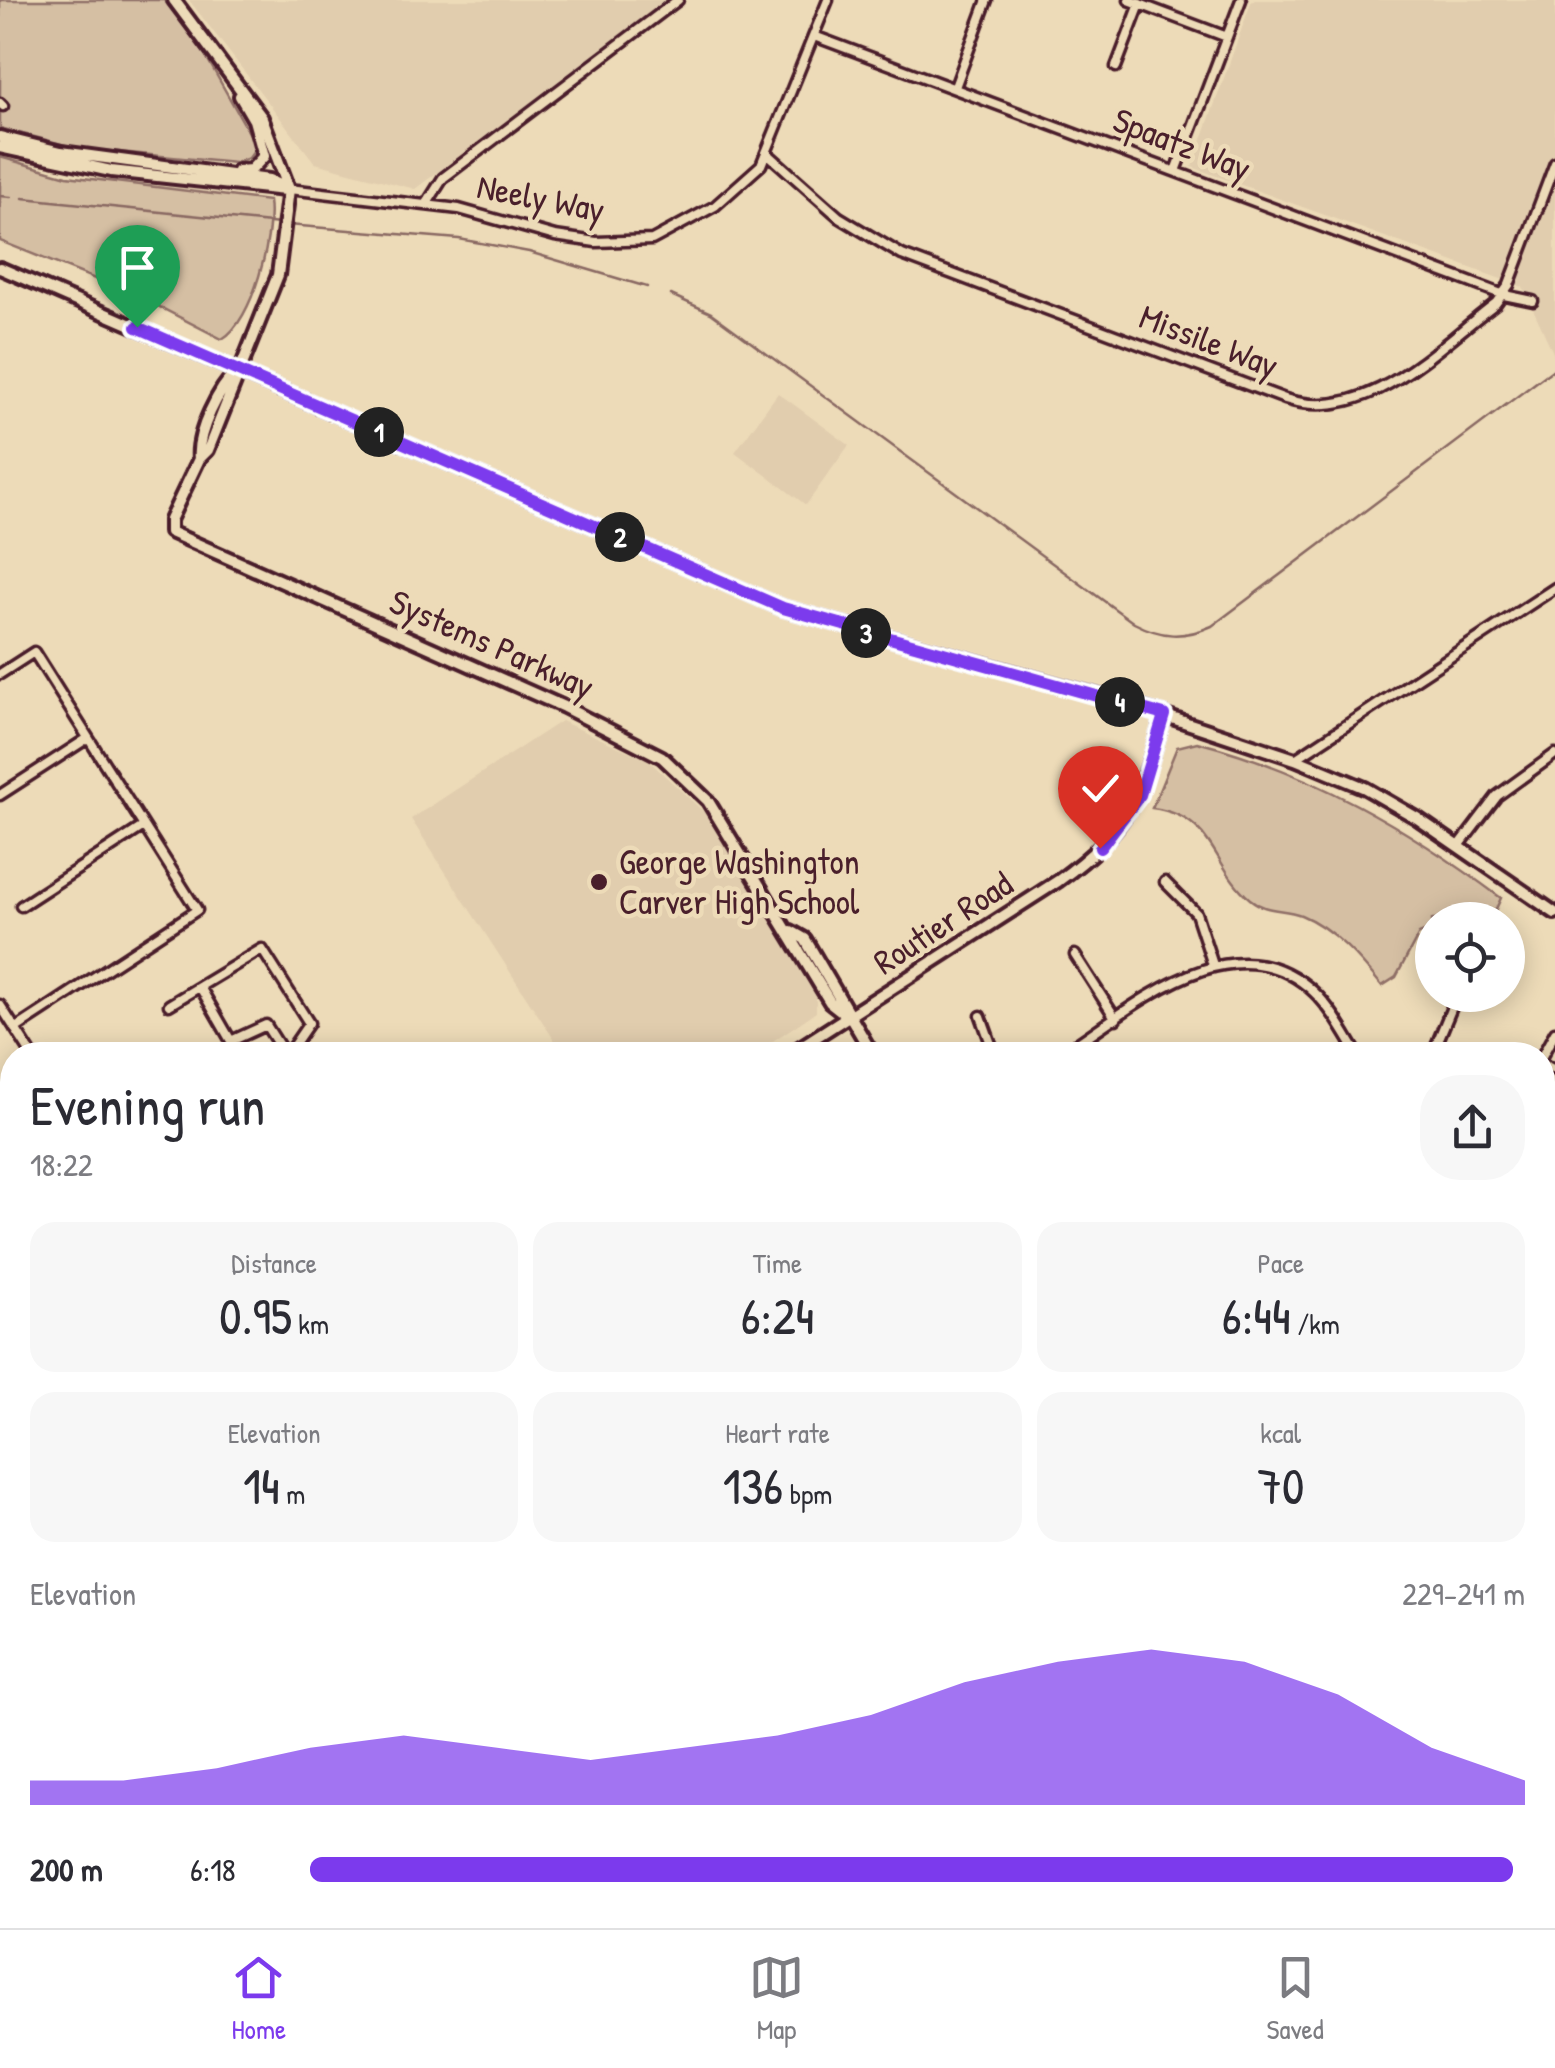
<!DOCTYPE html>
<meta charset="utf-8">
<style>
body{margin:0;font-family:"Patrick Hand",sans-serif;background:#f7f7f7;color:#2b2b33;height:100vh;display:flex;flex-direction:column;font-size:38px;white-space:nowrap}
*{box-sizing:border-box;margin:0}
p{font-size:32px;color:#7c7c81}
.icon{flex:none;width:55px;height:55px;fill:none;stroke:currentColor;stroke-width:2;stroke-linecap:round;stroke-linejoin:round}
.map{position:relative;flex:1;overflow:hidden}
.sheet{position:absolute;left:0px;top:1042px;width:1555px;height:888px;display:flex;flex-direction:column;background:#fff;border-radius:40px 40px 0 0;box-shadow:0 5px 25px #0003}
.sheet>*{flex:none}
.controls{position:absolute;left:1415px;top:902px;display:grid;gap:20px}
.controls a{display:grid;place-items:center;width:110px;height:110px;border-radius:50%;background:#fff;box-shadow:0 5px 25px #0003;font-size:50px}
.pin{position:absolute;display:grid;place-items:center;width:85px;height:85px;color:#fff;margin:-102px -42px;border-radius:50% 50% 50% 0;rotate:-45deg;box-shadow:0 0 10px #0007}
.pin .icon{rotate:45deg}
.km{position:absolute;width:50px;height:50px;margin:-25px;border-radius:50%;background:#222;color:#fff;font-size:28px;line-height:50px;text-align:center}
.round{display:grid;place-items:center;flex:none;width:105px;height:105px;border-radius:40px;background:#f7f7f7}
.overview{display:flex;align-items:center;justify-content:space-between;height:170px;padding:0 30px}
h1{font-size:55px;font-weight:600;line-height:75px}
.figures{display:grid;grid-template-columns:repeat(3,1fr);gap:15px;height:170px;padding:10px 30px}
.figures div{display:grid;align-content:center;border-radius:25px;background:#f7f7f7;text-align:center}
.figures b{font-size:50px;font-weight:600}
.figures small{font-size:28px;font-weight:400}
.figures p{font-size:28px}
.chart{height:280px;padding:20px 30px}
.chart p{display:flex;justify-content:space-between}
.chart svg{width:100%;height:180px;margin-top:10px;fill:#7c3aed;opacity:.7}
ul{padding:0 30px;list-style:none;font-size:32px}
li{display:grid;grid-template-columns:160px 120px 1fr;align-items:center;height:75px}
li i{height:25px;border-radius:12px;background:#7c3aed}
.tabs{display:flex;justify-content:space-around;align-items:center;height:140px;border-top:2px solid #e1e1e2;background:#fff;font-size:28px;color:#7c7c81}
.tabs a{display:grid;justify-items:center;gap:5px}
.tabs .active{color:#7c3aed}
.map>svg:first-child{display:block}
</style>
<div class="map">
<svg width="1555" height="1928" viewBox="0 0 1555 1928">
<rect width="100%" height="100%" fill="#eddbb8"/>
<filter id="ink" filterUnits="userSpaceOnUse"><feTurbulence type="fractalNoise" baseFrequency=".01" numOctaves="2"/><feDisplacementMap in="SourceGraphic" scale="20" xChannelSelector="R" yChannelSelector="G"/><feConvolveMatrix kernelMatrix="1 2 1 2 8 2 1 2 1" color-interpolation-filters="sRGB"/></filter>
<g filter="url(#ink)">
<path fill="#e1cdae" d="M189,0h478l-252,189 -100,-26z
M1252,0h303v357l-32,-70 -331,-120z
M778,393l71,52 -43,60 -71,-53z
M561,721l87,39 57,53 111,181v18l-64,43h-188l-153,-236z"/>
<path fill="#d5bfa3" stroke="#906f67" stroke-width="2.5" d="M0,0h164l39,51 54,96 -8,11 -14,5 -158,-15 -77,-20z
M0,157l67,19 202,25c5,35 -16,120 -47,138l-82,-42 -140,-56z
M1197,742c113,29 212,87 304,156l-10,22h-59v9l-13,5 -23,43 -14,9c-21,-26 -49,-58 -81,-71 -19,-7 -34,-2 -51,-16 -38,-32 -35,-83 -98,-91l25,-61z"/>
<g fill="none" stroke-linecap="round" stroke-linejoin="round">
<path stroke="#896862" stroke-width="2.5" d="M0,196l11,1
M23,198l257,26
M288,225l171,14 70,13 118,35
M671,295l40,18 423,310c27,14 49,16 78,3l343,-258"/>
<g stroke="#4a1f2b" stroke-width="15">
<path id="minor" d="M1129,0l98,37
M814,36l690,259 29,6
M1116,67l24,-63
M955,87l32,-87
M0,103l3,3
M767,153l72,64 63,38 383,144c83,26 150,-50 211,-96l13,-18 46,-122
M1176,171l65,-171
M289,189l170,20 96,27 41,6 56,-2 63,-34 46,-41 67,-165
M426,205l17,-27 235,-178
M0,674l34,-22 163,258 -182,119
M1295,759l260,-171
M0,795l88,-57
M1459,846l38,-50 58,-42
M1165,882l31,31 17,52
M21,906l123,-80
M1075,955l41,64
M200,987l31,54 35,-16 19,30
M0,1005l32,50
M169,1005l93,-56 47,74 -22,32
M981,1016l14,39
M1060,1055c71,-45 172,-140 254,-63 18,17 31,42 44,63
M1432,1055l25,-60
M1542,1056l13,-24
M1542,1064l13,6
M0,1204l12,19
M0,1295l12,-4
M1542,1368l13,6
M0,1386l12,4
M1542,1527l13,2
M0,1602l12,19
M0,1785l12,19
M1542,1828l13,20
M0,1832l12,-10
M1542,1901l13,-8
M200,1918l7,10
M906,1918l29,10
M1333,1918l9,10
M1473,1918l7,10
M1537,1918l7,10
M54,1928l11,-10
M410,1928l6,-10
M529,1928l6,-10
M637,1928l3,-6 10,6
M759,1928l5,-10
M876,1928l4,-10
M1087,1928l3,-10
M1296,1928l16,-10
M1499,1928l17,-10"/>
</g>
<g stroke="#4a1f2b" stroke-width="18">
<path id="tertiary" d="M174,0l88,118 27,71 -11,86 -70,175 -9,9 -29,61v12l394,175 98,50 46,44 122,201 19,15
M0,137l61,15 208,28 20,9
M0,147l111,24 174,19
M238,171l13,-1 13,-14 -10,-36 -14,-24
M0,268l783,340 356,99 156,52 70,29 52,30 138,95
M199,459c-3,-26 20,-71 38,-88
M791,931l14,8 68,116
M788,1055l270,-174c72,-52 82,-84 106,-166
M0,1563l12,-8
M1542,1631l13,3
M977,1928l3,-10"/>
</g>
<use href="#minor" stroke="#eddbb8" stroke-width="8"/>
<use href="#tertiary" stroke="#eddbb8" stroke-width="10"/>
</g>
</g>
<g fill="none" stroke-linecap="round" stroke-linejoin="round" filter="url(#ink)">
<g stroke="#fff" stroke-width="20">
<path id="route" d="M137,327l646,281 381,107 -24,80 -40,53"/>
</g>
<use href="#route" stroke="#7c3aed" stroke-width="12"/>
</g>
<circle fill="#4a1f2b" stroke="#eddbb8" stroke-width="4" cx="599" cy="882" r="10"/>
<g text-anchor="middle" stroke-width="9" stroke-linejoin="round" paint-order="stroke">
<g font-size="35" fill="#4a1f2b" stroke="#eddbb8">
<text transform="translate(1182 144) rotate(21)" y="12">Spaatz Way</text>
<text transform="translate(541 198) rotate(11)" y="12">Neely Way</text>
<text transform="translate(1209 341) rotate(21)" y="12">Missile Way</text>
<text transform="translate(492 644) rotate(24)" y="12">Systems Parkway</text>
<text transform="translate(943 923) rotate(-33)" y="12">Routier Road</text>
</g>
<g font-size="35" fill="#4a1f2b" stroke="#eddbb8" text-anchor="start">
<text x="619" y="874">George Washington<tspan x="619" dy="40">Carver High School</tspan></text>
</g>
</g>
</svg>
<div class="controls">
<a><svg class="icon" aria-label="locate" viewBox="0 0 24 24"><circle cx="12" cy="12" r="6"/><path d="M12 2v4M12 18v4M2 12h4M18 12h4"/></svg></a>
</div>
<div class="pin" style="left:137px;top:327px;background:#1e9e55"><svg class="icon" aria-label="arrive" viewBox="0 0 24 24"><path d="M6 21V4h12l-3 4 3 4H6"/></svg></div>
<div class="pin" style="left:1100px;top:848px;background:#d93025"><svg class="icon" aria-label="check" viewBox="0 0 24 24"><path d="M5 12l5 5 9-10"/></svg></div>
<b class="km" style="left:379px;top:432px">1</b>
<b class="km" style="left:620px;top:537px">2</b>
<b class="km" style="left:866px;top:633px">3</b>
<b class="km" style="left:1120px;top:702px">4</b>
<section class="sheet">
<div class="overview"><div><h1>Evening run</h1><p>18:22</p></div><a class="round"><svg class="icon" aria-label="share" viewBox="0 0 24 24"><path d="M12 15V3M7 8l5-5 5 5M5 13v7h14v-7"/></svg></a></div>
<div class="figures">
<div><p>Distance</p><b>0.95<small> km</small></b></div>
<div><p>Time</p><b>6:24</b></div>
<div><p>Pace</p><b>6:44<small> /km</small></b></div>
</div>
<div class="figures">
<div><p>Elevation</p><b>14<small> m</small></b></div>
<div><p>Heart rate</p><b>136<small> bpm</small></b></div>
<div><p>kcal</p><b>70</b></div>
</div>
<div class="chart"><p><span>Elevation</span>229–241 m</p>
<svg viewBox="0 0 160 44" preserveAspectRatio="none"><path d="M0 44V38L10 38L20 35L30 30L40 27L50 30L60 33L70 30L80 27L90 22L100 14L110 9L120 6L130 9L140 17L150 30L160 38V44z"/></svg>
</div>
<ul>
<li><b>200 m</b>6:18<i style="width:99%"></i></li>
</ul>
</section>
</div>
<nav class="tabs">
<a class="active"><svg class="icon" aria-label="home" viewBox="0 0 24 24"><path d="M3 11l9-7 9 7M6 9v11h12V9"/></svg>Home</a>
<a><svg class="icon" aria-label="map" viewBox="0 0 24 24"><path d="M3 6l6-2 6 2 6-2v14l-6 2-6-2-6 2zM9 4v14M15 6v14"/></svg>Map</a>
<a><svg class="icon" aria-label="saved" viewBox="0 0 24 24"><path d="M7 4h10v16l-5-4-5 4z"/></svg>Saved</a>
</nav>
